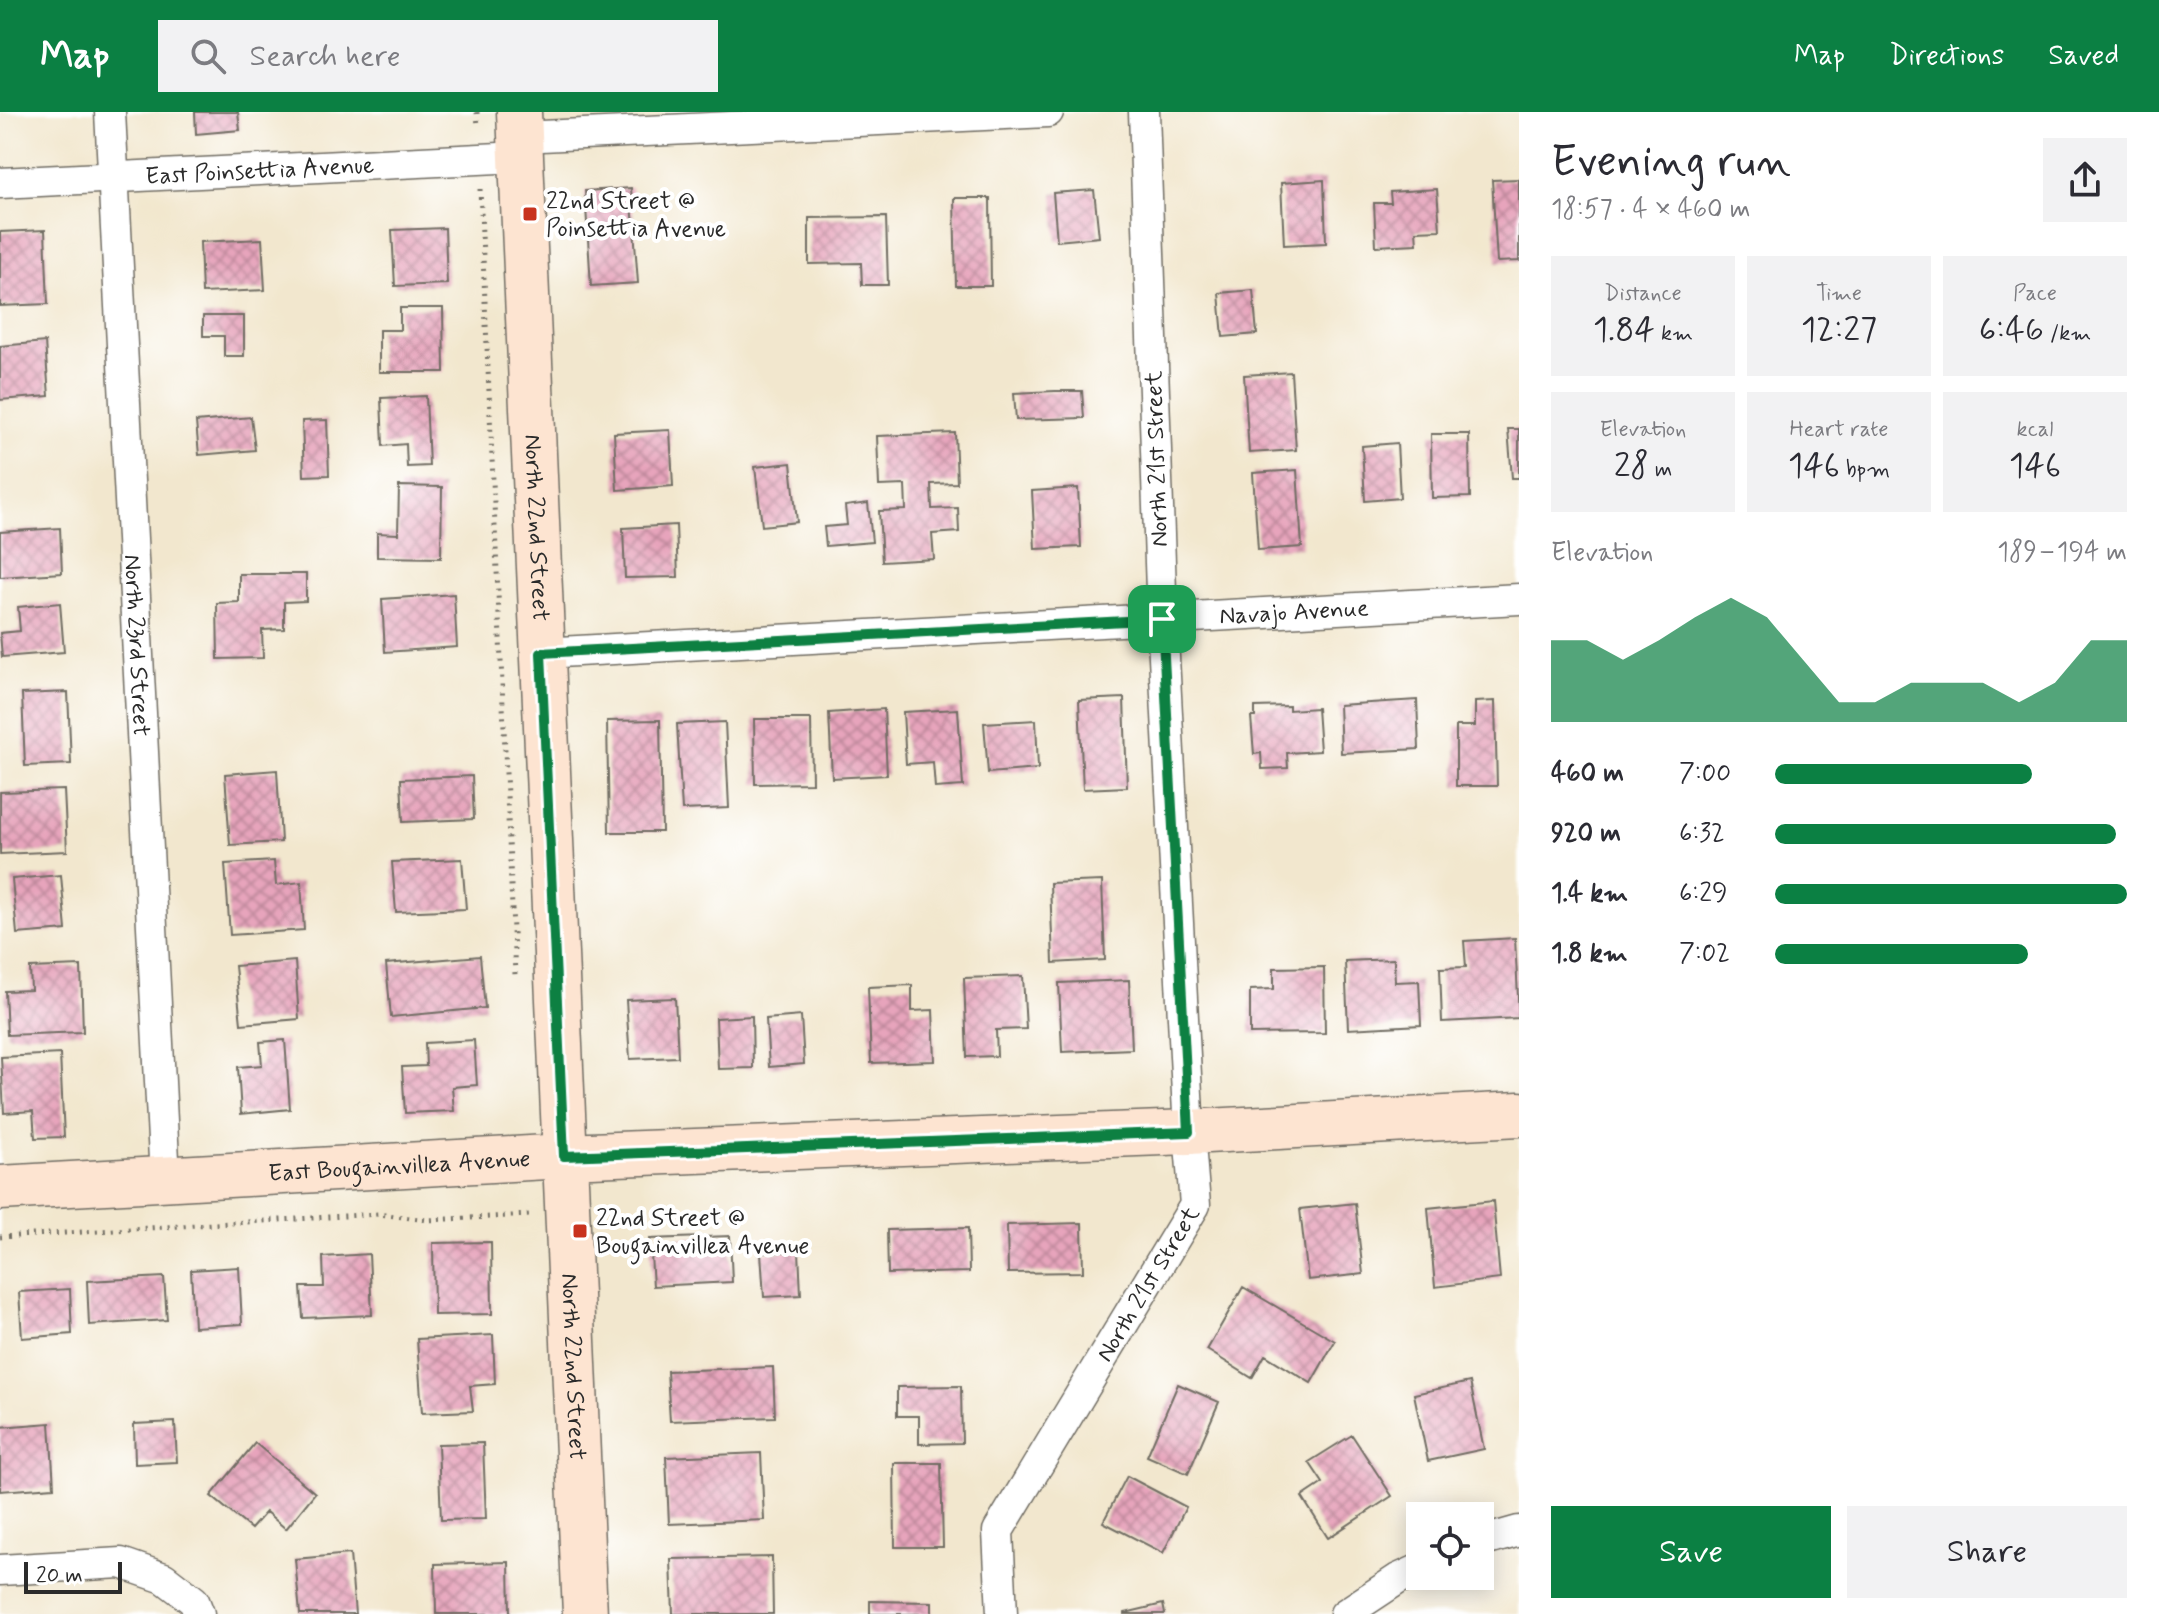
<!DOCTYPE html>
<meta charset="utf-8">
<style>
body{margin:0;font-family:Mynerve,sans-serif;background:#f2f2f3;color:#2b2b33;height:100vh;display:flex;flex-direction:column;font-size:30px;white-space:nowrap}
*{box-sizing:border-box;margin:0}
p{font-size:26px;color:#7c7c81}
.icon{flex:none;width:44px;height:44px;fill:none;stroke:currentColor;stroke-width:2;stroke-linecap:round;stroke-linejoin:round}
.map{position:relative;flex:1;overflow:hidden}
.details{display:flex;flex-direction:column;background:#fff;width:640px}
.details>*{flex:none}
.buttons{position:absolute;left:1406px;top:1390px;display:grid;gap:16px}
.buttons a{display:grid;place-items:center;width:88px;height:88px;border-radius:0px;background:#fff;box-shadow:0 4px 20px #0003;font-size:40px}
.scale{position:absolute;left:24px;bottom:20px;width:98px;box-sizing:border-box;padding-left:8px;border:4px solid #2b2b2b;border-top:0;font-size:22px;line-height:28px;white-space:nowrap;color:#2b2b2b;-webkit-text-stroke:6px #fff;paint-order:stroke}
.pin{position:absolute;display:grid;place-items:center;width:68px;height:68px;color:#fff;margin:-34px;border-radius:16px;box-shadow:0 4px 12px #0006}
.round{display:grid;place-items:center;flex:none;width:84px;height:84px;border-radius:0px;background:#f2f2f3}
.head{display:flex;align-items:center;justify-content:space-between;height:136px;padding:0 32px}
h1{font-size:44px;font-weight:600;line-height:60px}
.metrics{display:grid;grid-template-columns:repeat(3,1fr);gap:12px;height:136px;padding:8px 32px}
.metrics div{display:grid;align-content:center;border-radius:0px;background:#f2f2f3;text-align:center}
.metrics b{font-size:34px;font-weight:600}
.metrics small{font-size:22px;font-weight:400}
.metrics p{font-size:22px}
.chart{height:224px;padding:16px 32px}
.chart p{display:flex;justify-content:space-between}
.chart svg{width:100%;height:144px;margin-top:8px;fill:#0b8043;opacity:.7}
.primary-button{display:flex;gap:16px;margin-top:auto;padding:16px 32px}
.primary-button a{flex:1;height:92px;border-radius:0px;background:#0b8043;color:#fff;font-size:32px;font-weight:600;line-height:92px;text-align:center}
.primary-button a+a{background:#f2f2f3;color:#2b2b33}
ul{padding:0 32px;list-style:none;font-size:26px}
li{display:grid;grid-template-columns:128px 96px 1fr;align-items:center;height:60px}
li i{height:20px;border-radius:10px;background:#0b8043}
header{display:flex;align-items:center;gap:48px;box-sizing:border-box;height:112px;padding:0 40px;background:#0b8043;color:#fff}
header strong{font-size:38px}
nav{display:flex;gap:44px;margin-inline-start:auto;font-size:28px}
.search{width:560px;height:72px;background:#f2f2f3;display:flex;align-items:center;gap:20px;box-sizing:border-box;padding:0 28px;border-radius:0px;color:#7c7c81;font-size:30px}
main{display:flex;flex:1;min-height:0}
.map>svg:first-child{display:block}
</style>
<header>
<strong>Map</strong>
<div class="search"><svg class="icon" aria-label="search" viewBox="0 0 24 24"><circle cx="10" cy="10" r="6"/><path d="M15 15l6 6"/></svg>Search here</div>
<nav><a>Map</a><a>Directions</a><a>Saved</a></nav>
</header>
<main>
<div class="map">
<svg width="1519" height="1502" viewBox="0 0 1519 1502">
<defs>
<pattern id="building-cross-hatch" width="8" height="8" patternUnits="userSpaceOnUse" patternTransform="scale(2)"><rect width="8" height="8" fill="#e7a4bc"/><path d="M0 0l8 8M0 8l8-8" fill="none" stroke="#bb8699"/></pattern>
</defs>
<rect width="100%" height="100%" fill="#fff"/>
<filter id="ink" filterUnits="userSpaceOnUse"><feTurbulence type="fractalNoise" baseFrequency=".0125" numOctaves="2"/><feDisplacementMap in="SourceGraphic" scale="16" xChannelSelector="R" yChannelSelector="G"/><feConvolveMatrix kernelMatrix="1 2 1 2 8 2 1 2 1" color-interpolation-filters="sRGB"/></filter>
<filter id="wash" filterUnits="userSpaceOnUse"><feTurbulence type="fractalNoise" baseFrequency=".006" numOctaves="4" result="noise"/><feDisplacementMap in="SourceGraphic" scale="32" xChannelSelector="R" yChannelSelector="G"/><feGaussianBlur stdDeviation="1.8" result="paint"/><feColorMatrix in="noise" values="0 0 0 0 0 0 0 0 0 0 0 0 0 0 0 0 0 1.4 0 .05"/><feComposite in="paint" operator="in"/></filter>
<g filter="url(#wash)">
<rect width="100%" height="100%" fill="#f2e7ce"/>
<g id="blocks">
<path fill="url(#building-cross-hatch)" d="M195,0h43l2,18 -44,4z
M1519,67v82l-22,1 -5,-82z
M1324,68l2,63 -42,2 -3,-62z
M631,76l7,95 -47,3 -6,-95z
M1437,77l3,41 -24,1 1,13 -41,2 -2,-43h17l-1,-11z
M1094,78l5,47 -42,4 -4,-48z
M954,86h36l1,88h-35z
M886,105l2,68h-26l-1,-22 -52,1v-46z
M445,116l2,56 -52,2 -3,-56z
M45,118l3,74 -48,2v-74z
M262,127l3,51 -63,3 -2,-51z
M1253,178l4,44 -34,3 -4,-44z
M400,196h43l1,64h-65v-42h21z
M203,204h41v40h-20v-20h-21z
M45,230l4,54 -49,4v-54z
M1291,260l5,78 -47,3 -5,-78z
M1055,279h27l2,27 -68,2 -2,-27z
M426,284l3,70 -22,1 -1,-23 -23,2 -2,-48z
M251,305l4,33 -56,5 -3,-33z
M327,308l2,55 -25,1 -2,-55z
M1508,317h11v49h-7z
M670,318l3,56 -56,4 -3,-57z
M955,321l2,50 -26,1 1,25 26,-1 1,24 -27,2 2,25 -52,3 -3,-51 27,-1 -1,-25 -26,1 -2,-50z
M1431,322h38l1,63 -38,1z
M1397,331l3,55 -35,3 -3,-55z
M791,351l6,59 -35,4 -7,-59z
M1297,358l5,77 -44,3 -5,-77z
M399,374l43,1 -1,71 -64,-1v-24l21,1z
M1078,376l3,59 -46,2 -3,-58z
M868,391l4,39 -46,4 -2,-19 23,-2 -2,-19z
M676,413l2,52 -53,1 -2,-50z
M60,416l2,45 -62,4v-45z
M239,462h67v27l-22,1v27l-22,1 1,28 -45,1 -1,-56 22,-1z
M454,482l3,53 -72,5 -3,-53z
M60,491l4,49 -62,5 -2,-24 20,-2 -2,-24z
M68,580l3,72 -46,2 -3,-72z
M1124,586l3,89 -44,2 -4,-89z
M1417,588l2,49 -78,4 -2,-48z
M1495,589l2,85h-41v-60h19v-24z
M1289,594v4l28,-2 3,43 -33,2 1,15 -26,1 -1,-16 -7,1 -3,-37h4v-10z
M884,597l3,66 -55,3 -3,-65z
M958,597l5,77 -28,2 -2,-26 -27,2 -3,-52z
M754,607h57l1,64 -57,1z
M660,608l2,112h-53l-2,-111z
M1036,608l2,49 -50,4 -4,-50z
M725,610l4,86 -47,2 -5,-86z
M277,658l4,72 -51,3 -5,-71z
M472,664l2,43 -71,3 -2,-43z
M64,678l3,61 -67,3v-62z
M462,747l4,50 -70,3 -4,-50z
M274,749l2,24 25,-3 3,48 -74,5 -5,-71z
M61,763l5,55 -49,4 -5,-55z
M1102,769l3,79 -52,3 -3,-80z
M1515,826l4,80 -77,4 -2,-54 26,-1 -2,-26z
M480,844l5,52 -94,9 -5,-53z
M1394,847l1,23 24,-1 2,44 -73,4 -3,-68z
M295,849l4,58 -58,5 -6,-58z
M81,854l2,66 -76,3 -2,-44 26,-1 -1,-22z
M1324,855l1,66 -75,1v-44l24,-1v-21z
M1023,864l3,53 -30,1 1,26 -30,1 -3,-79z
M1129,868l3,69 -70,3 -3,-69z
M912,873v26l21,-1 2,51 -64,2 -3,-76z
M675,886l3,59 -48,2 -4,-59z
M752,904l1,52 -35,1 -2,-51z
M801,904l3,48 -35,3 -3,-48z
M285,928l5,69 -49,5 -3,-47 24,-2 -2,-23z
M474,928l3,45 -25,2 2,24 -49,2 -3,-46 24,-1 -1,-23z
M60,942l4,83 -29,1 -2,-27 -29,2 -3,-56z
M1493,1089l7,78 -65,8 -7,-79z
M1355,1091l8,71 -55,6 -8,-71z
M1082,1111l1,49 -75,1 -1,-48z
M968,1116l1,44 -81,2 -1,-44z
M730,1124l2,46 -79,4 -3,-47z
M491,1130l1,72 -58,1 -1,-72z
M799,1139l2,44 -37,2 -3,-44z
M369,1142l3,61 -69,3 -2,-31h23l-1,-30z
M239,1155l3,57 -48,3 -3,-57z
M164,1165l3,43 -78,5 -2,-44z
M1243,1175l92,54 -24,42 -46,-28 -13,23 -45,-28z
M70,1177l2,45 -50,4 -3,-46z
M493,1223l2,49 -25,2 3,25 -51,2 -5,-74z
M773,1255l2,50 -105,4 -3,-50z
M1470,1270l14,67 -56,12 -14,-67z
M1178,1272l41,18 -31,72 -41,-18z
M961,1274l1,57 -43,1v-28h-22v-29z
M175,1310l2,40 -42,2 -1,-40z
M50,1311l4,64 -54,4v-64z
M1352,1323l40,61 -64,42 -26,-41 21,-14 -14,-21z
M255,1331l60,50 -29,36 -20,-17 -15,17 -40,-33z
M483,1331l3,76 -45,1 -3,-76z
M761,1341l3,67 -95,4 -3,-67z
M894,1351h47l2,84h-48z
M1127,1364l59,31 -23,46 -60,-31z
M350,1442l5,60h-55l-5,-55z
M772,1445l1,57h-100l-2,-55z
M509,1450l1,52h-74l-1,-50z
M870,1489l62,1v12h-62z
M1163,1492l2,10h-40v-1z"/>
</g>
</g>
<g filter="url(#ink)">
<use href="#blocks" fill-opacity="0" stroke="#716d64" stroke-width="2"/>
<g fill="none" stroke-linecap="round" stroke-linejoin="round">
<g stroke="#716d64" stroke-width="33">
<g id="street">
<path id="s1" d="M110,0l55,1067"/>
<path d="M520,25l528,-25"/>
<path id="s2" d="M0,71l521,-26"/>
<path id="s3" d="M541,541l978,-54"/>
<path d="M1480,1430l39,-11"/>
<path d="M0,1458l121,-7 43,15 30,23 5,13"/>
<path id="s4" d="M1002,1502l-4,-83 197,-326 -6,-73 -27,-513 -18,-507"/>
<path d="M1345,1502l53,-35 22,-10"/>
</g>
</g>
<g stroke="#716d64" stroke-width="47">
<g id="secondary">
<path id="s5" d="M519,0l66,1502"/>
<path id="s6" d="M0,1076l564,-32 625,-24 330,-18"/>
</g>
</g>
<path stroke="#716d64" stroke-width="5" stroke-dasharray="2 6" stroke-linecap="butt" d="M477,0l1,16
M480,77l35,786
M0,1125l378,-23 50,6 103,-5"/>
<use href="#street" stroke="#fff" stroke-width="30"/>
<use href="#secondary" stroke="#fde4d1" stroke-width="44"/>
</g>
</g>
<g fill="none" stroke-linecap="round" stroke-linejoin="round" filter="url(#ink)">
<g stroke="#fff" stroke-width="16">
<path id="route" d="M1162,507l27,513 -625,24 -23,-503z"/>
</g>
<use href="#route" stroke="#0b8043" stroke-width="10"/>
</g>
<g fill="#c8321e" stroke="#fff" stroke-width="3">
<rect x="522" y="94" width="16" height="16" rx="4"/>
<rect x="572" y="1111" width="16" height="16" rx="4"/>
</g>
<g text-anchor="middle" stroke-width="8" stroke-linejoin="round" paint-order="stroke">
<g font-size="24" fill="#2b2b2b" stroke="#fff">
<text dy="8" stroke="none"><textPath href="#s2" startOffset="260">East Poinsettia Avenue</textPath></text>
<text transform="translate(1156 347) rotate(-92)" y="8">North 21st Street</text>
<text dy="8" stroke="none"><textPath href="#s5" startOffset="416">North 22nd Street</textPath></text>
<text dy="8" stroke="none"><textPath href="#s3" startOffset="754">Navajo Avenue</textPath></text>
<text dy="8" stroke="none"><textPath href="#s1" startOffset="534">North 23rd Street</textPath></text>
<text dy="8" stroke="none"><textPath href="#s6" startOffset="400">East Bougainvillea Avenue</textPath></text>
<text dy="8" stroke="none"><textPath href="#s4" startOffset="372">North 21st Street</textPath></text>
<text dy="8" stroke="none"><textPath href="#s5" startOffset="1256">North 22nd Street</textPath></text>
</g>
<g font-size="24" fill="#2b2b2b" stroke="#fff" text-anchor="start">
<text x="546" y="96">22nd Street @<tspan x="546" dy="28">Poinsettia Avenue</tspan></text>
<text x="596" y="1113">22nd Street @<tspan x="596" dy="28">Bougainvillea Avenue</tspan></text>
</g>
</g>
</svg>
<div class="buttons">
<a><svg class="icon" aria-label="locate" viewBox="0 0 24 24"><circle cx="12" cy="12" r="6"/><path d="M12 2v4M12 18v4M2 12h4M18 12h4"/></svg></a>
</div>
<div class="scale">20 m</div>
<div class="pin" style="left:1162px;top:507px;background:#1e9e55"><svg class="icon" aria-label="arrive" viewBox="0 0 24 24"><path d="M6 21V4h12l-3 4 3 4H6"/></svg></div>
</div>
<section class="details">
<div class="head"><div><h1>Evening run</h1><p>18:57 · 4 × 460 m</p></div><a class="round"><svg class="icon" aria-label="share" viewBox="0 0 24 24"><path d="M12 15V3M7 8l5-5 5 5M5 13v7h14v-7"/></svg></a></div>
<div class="metrics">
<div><p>Distance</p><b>1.84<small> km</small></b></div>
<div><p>Time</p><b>12:27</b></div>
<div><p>Pace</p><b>6:46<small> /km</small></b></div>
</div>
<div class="metrics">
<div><p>Elevation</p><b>28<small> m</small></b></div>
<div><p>Heart rate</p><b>146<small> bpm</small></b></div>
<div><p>kcal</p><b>146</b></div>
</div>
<div class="chart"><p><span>Elevation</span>189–194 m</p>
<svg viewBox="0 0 160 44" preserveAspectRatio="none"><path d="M0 44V19L10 19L20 25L30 19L40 12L50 6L60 12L70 25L80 38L90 38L100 32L110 32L120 32L130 38L140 32L150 19L160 19V44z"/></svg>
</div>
<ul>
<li><b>460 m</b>7:00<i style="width:73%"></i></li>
<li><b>920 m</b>6:32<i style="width:97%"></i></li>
<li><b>1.4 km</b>6:29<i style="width:100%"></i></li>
<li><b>1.8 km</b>7:02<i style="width:72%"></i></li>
</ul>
<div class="primary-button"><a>Save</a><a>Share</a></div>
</section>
</main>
